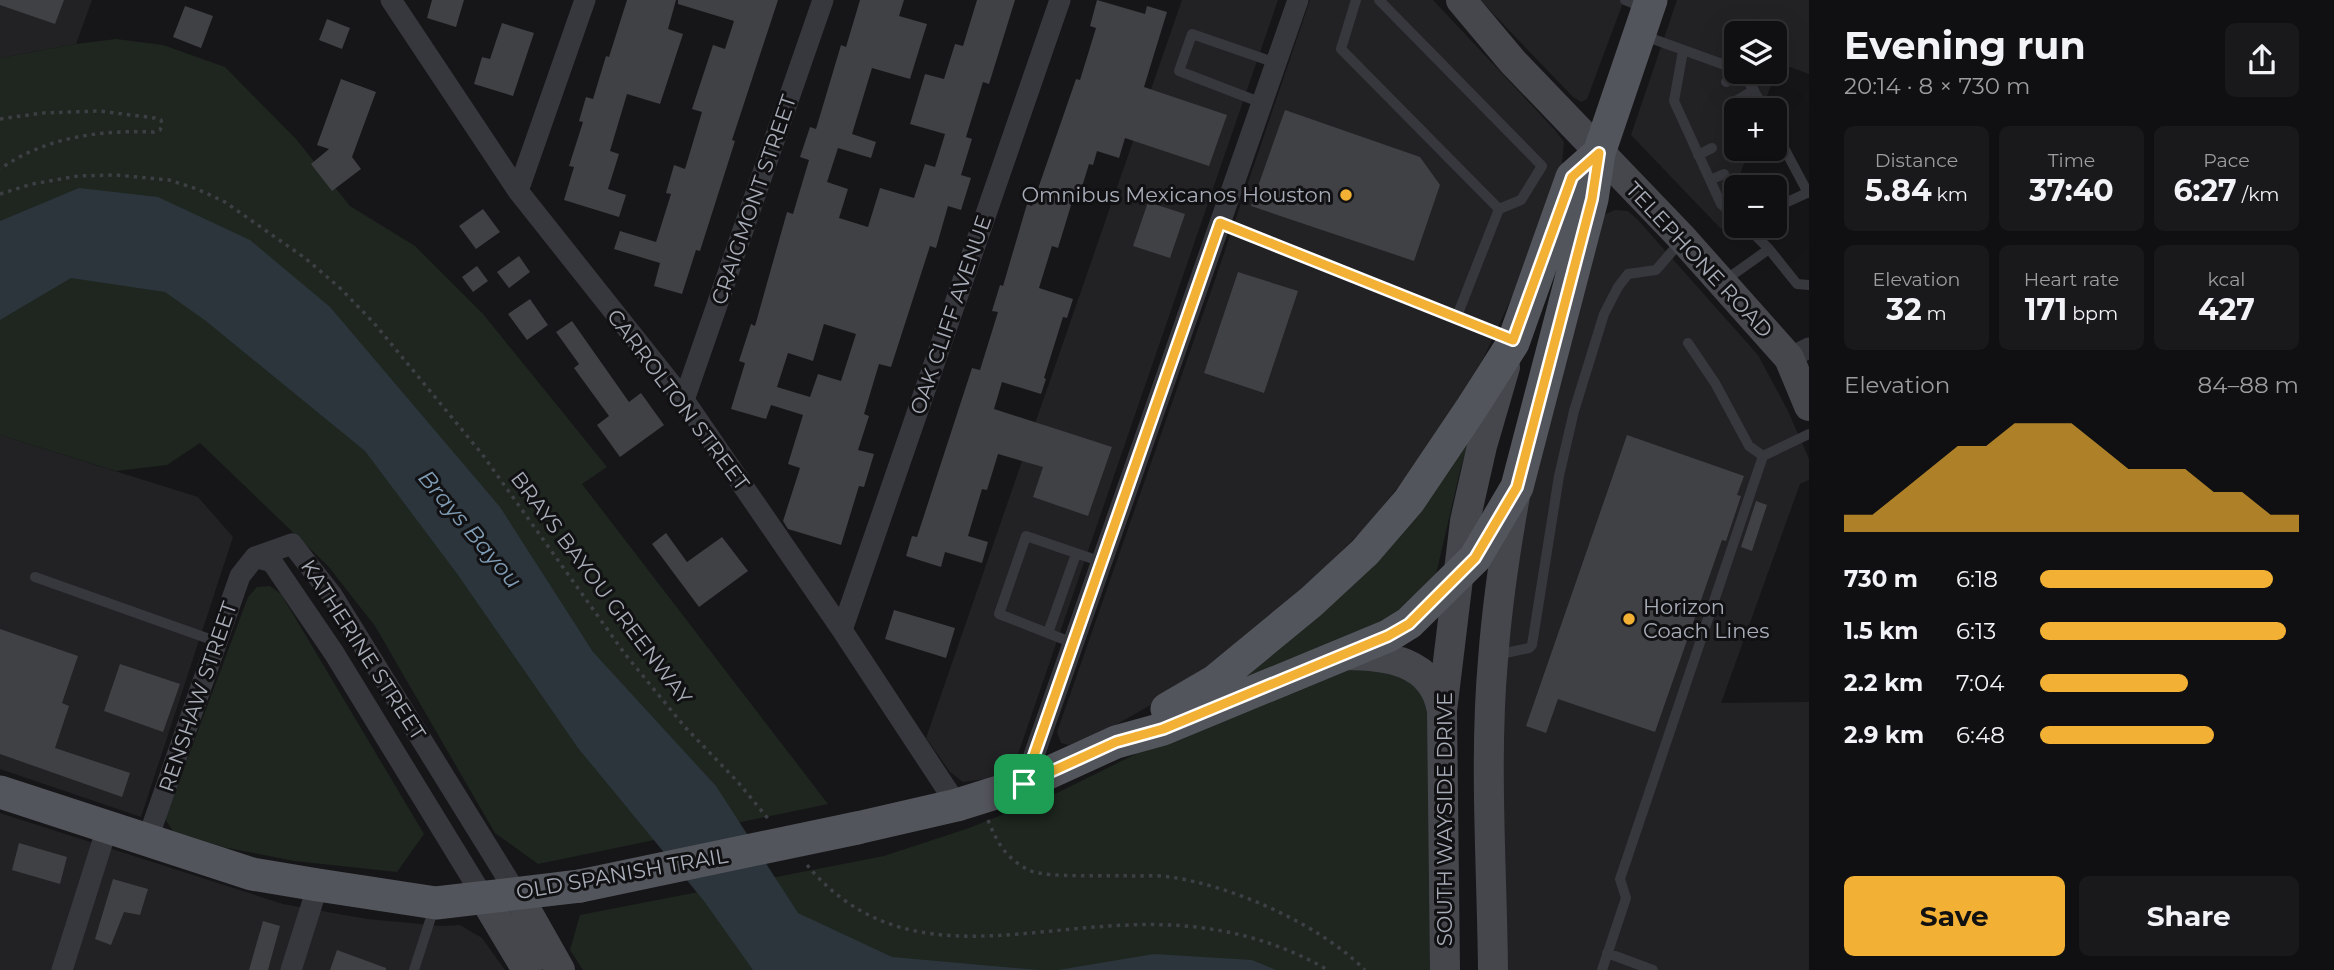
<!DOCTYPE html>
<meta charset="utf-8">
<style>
body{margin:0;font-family:Montserrat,sans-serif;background:#19191b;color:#f1f3f6;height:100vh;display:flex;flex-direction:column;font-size:26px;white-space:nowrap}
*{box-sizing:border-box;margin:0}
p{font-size:23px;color:#9c9d9f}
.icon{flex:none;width:38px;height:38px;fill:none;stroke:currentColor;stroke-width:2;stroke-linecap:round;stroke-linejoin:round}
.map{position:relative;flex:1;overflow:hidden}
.sheet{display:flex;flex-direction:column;background:#101012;width:525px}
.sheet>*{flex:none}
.tools{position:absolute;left:1724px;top:21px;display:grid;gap:14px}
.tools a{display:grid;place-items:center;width:63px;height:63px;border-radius:10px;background:#101012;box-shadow:0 7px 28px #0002,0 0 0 2px #303032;font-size:35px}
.pin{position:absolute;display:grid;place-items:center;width:60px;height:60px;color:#fff;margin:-30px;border-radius:14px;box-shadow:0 4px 10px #0006}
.round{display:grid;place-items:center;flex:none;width:74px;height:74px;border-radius:10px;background:#19191b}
.summary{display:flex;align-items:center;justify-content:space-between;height:119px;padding:0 35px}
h1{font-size:38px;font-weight:700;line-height:52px}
.figures{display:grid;grid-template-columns:repeat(3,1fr);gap:10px;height:119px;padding:7px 35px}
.figures div{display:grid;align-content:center;border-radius:10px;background:#19191b;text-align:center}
.figures b{font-size:30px;font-weight:700}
.figures small{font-size:19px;font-weight:400}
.figures p{font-size:19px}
.chart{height:196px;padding:14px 35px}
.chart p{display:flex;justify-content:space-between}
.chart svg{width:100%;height:126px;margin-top:7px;fill:#f2b134;opacity:.7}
.cta{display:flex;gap:14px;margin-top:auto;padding:14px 35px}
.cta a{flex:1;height:80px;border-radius:10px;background:#f2b134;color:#111;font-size:28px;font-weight:700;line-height:80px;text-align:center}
.cta a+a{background:#19191b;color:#f1f3f6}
ul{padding:0 35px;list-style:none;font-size:23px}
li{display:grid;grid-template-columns:112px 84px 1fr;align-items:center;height:52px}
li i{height:18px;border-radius:9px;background:#f2b134}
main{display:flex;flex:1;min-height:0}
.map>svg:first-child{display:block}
</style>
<main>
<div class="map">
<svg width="1809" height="970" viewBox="0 0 1809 970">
<rect width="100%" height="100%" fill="#161618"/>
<path fill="#222225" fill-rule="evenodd" d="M0,0h92l-16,44 -76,14z
M1182,0h96l-262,760 -8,9 -22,10 -23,3 -13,-10 -24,-34z
M1310,0h123l122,130 9,12 -2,22 -20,68 -58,125 -58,95 -59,74 -82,81 -101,79 -79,45 -37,14 -7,-2 -4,-11 159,-455z
M1480,0h144l-37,99 -6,3 -8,-5z
M1677,0h132v74l-30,-11 -17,47h-26v39h13l-28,80 -90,-94zM1736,33h38v39h-38z
M1615,210l13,1 10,9 120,135 30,56 21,48v21l-9,4 -79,219 88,-1v268h-302l-7,-227 10,-182 93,-346z
M0,435l198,62 35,40 -92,280 -141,-48z
M0,813l283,91 84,15 75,7 18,-1 22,13 23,32h-505z"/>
<path fill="#1e261f" d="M116,39l47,6 62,22 71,72 54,67 65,40 68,68 124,153 -25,17 246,320 -290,60 -43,-31 -120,-207 -47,-60 -128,-123 -33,22 -51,6 -116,-36v-377l76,-14z
M1475,420l-14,47 -28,120 -26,24 -161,68 -4,-9z
M270,586l11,8 143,240 -27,38 -103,-11 -71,-14 -50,-16 -8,-12 83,-222 9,-10z
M1353,661l62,17 15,31v261h-847l-13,-20 10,-35 304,-59 85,-28 90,-36 133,-66z"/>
<path fill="#2c353c" d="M79,188l79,9 92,43 80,67 170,200 93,145 123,134 82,127 94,44 147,13h-286l-49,-69 -126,-153 -120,-173 -93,-124 -159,-130 -41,-29 -94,-14 -71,42v-99z
M1154,954l98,6 24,10h-218z"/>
<path fill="#404145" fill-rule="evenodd" d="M0,0h64l-9,24 -55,-19z
M432,0h32l-8,27 -29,-9z
M627,0h49l-8,29 15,5 -23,70 -33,-10 -17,57 9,3 -11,35 18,6 -7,22 -55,-17 10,-33 -5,-1 14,-44 -4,-1 7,-24 7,2 13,-43 3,1z
M678,0h100l-46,140 3,1 -35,110 -4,-1 -14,44 -28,-8 6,-23 -46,-14 6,-18 36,11 15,-48 -5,-1 8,-28 11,4 17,-57 -10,-3 21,-64 12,4 9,-28 -56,-17z
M860,0h44l-5,16 28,8 -17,55 -38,-11 -20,66 24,8 -5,16 -33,-10 -11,34 21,7 -9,29 29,9 12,-39 34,10 11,-34 10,3 10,-33 -35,-10 15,-50 19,5 11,-35 8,2 14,-46h38l-26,84 -6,-2 -17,55 6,2 -11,36 10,3 -10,32 -13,-4 -12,42 -6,-2 -39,121 -12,-3 -15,50 5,2 -11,34 16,4 -10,33 -5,-1 -18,59 -53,-16 -5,-8 17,-53 -12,-4 15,-49 -32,-10 -5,14 -35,-10 14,-46 -6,-2 12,-37 4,2 32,-114 6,2 16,-54 -9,-3 10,-30 6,2 25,-84 5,2zM824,324l32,10 -15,47 -23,-7 -8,23 -33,-10 11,-34 25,8z
M1097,0l48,14 2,-8 20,6 -23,75 83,28 -18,51 -84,-28 -6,20 -22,-7 -4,14 -4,-1 -12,39 -5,-1 -14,46 -6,-2 -13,42 34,11 -6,19 -4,-1 -19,61 2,1 -5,15 -39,-12 -8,27 118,38 -24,69 -55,-19 10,-30 -45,-13 -11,36 -5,-1 -14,47 20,6 -6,21 -37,-11 -4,15 -35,-11 6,-20 5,1 55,-169 8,2 18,-58 -6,-1 8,-26 3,1 24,-82 5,2 44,-127 4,1 16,-52 -6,-2z
M185,6l28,10 -12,32 -28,-11z
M327,19l23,9 -8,21 -23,-9z
M502,23l32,10 -21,63 -39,-12 8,-27 8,2z
M341,79l35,13 -24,65 9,12 -29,22 -21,-27 18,-15 -12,-4z
M1285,110l135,47 20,28 -26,76 -163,-55z
M1148,202l37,12 -15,44 -37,-12z
M483,209l17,23 -24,17 -17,-23z
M519,256l11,16 -21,16 -12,-16z
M477,266l11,15 -15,11 -11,-15z
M1238,272l60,19 -34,102 -60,-20z
M530,299l18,26 -21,15 -19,-26z
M572,321l57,81 12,-9 23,32 -44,32 -23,-32 12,-9 -35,-48 5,-4 -23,-32z
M1627,435l117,41 -7,19 4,1 -15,45 -4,-1 -67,192 -97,-33 -12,34 -20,-7z
M1756,501l11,4 -15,46 -11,-4z
M666,533l21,29 35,-25 26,34 -49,36 -47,-63z
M894,610l61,18 -9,30 -61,-19z
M0,629l78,27 -16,47 7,3 -14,42 75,25 -8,24 -122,-43z
M120,664l60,20 -17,48 -59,-21z
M19,843l48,14 -7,27 -48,-14z
M113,879l35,10 -8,26 -16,-3 -13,33 -16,-6z
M263,921l17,5 -12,44h-19z
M337,950l49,18v2h-56z"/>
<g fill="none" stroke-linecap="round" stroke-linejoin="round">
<path stroke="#3d3f44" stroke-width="3.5" stroke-dasharray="3.5 5" stroke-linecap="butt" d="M0,119l42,-6 57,-2 56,7 6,2 1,5 -2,5 -6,2c-54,-2 -109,5 -154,37
M0,194l32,-10 46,-8 38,-1 53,5 28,9 28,13 80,56 35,30 34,35 108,131 143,200 59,72 53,55 33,40
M988,820c9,23 19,40 43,51 17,7 79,4 101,5 12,0 25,-1 38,1 63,9 149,47 195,93
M807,865c88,105 203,64 322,60 72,-3 136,9 199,45"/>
<path stroke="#37383d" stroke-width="10" d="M1379,0l163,166 -21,34 -22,9
M1625,0l20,8
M1642,35l94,34
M1683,51l-9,50 47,103 15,13
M1743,72l22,38
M1726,82l19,-10
M1734,102l20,-12
M1262,103l-83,-32 13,-37 84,29
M1774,129l34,64
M1698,155l14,-7
M1760,155l11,-6
M1710,180l14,-6
M1774,208l35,-16
M1220,223l237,93 42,-107 -158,-160 15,-49
M1746,226l23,23 28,35 12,1
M1724,281l45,-32
M1457,316l52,22
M1688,343l27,40 34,63 14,10
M35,577l183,65
M1048,633l28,-79
M1073,643l-74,-29 27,-78 76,26
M1496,655l33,-7 3,-3 27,-169 15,-65 30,-97 14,-27 10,-13 28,-4 26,-30
M1607,953l46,17
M414,970l21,-65
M1602,970l24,-72 -6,-19 143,-423 46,-22"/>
<path stroke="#37383d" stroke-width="21" d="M391,0l127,191 166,209 158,230 115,175
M518,191l67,-191
M1789,358l20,-10
M684,400l139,-400
M255,557l37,-13 40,51 185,299
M255,557l17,5 62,91 150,245
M842,630l218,-630
M1024,784l274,-784
M147,841l93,-265 15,-19
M62,970l45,-142
M291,970l27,-85"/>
<path stroke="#45474d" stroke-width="30" d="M1461,0l52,62 170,177 106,119 20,48
M1343,655c43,0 91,5 99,56
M517,894l43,76
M484,898l43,72
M1445,970l-3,-259 23,-190 17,-75 23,-79
M1493,970c-1,-102 -9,-209 0,-310 4,-55 12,-109 22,-164"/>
<path stroke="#53555c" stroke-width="33" d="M1167,709l48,-28 96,-79 54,-50 44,-51 62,-92 42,-66 59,-166 27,-24
M0,792l252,82 66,11 118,18 144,-17
M857,828l100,-23 67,-21 92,-42 47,-13 225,-93 21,-13 66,-65 42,-71 75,-288 7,-46 52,-153"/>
<path stroke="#53555c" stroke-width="33" d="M580,886l277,-58"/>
</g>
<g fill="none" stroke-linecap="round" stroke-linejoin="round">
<g stroke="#fff" stroke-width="14">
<path id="route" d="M1599,153l-7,46 -75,288 -42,71 -66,66 -21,12 -225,93 -47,13 -92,42 196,-561 293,117 59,-163z"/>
</g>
<use href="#route" stroke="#f2b134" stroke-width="9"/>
</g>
<g fill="#f2b134" stroke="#111113" stroke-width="2.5">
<circle cx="1346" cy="195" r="7"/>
<circle cx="1629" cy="619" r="7"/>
</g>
<g text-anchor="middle" stroke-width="6" stroke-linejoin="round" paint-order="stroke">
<g font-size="21" fill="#a8adb8" stroke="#111113" text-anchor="end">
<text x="1332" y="202">Omnibus Mexicanos Houston</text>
<text x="1643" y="614" text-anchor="start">Horizon<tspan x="1643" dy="24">Coach Lines</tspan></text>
</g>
<g font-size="21" fill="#a8adb8" stroke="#111113">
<text transform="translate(754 200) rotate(-71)" y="7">CRAIGMONT STREET</text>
<text transform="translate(1699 260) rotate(47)" y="7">TELEPHONE ROAD</text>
<text transform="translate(951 315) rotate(-71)" y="7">OAK CLIFF AVENUE</text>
<text transform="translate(678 400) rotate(53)" y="7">CARROLTON STREET</text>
<text transform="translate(601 588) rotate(53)" y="7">BRAYS BAYOU GREENWAY</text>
<text transform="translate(363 650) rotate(57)" y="7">KATHERINE STREET</text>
<text transform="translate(198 697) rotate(-71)" y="7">RENSHAW STREET</text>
<text transform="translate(1445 819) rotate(-90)" y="7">SOUTH WAYSIDE DRIVE</text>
<text transform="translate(622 874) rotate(-10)" y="7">OLD SPANISH TRAIL</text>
</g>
<g font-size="23" font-style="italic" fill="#7f9bb3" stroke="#111113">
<text transform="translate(470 529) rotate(50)" y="8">Brays Bayou</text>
</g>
</g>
</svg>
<div class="tools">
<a><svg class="icon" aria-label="layers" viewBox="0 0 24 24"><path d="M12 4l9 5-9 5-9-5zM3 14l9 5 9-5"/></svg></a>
<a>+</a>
<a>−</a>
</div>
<div class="pin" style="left:1024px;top:784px;background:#1e9e55"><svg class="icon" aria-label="arrive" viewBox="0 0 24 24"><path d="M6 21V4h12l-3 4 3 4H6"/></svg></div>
</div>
<section class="sheet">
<div class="summary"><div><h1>Evening run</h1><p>20:14 · 8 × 730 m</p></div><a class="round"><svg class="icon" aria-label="share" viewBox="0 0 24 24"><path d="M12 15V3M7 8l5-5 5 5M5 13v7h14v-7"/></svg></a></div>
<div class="figures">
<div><p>Distance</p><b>5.84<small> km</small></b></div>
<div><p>Time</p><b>37:40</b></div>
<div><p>Pace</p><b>6:27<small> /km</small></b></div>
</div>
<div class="figures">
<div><p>Elevation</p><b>32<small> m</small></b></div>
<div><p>Heart rate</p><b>171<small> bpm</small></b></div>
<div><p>kcal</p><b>427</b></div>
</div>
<div class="chart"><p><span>Elevation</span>84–88 m</p>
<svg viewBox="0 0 160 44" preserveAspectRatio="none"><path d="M0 44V38L10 38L20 30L30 22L40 14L50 14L60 6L70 6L80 6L90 14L100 22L110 22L120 22L130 30L140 30L150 38L160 38V44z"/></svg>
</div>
<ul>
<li><b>730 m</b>6:18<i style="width:90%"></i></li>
<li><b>1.5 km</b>6:13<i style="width:95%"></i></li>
<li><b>2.2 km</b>7:04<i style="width:57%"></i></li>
<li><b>2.9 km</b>6:48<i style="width:67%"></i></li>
</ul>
<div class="cta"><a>Save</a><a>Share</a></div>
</section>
</main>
